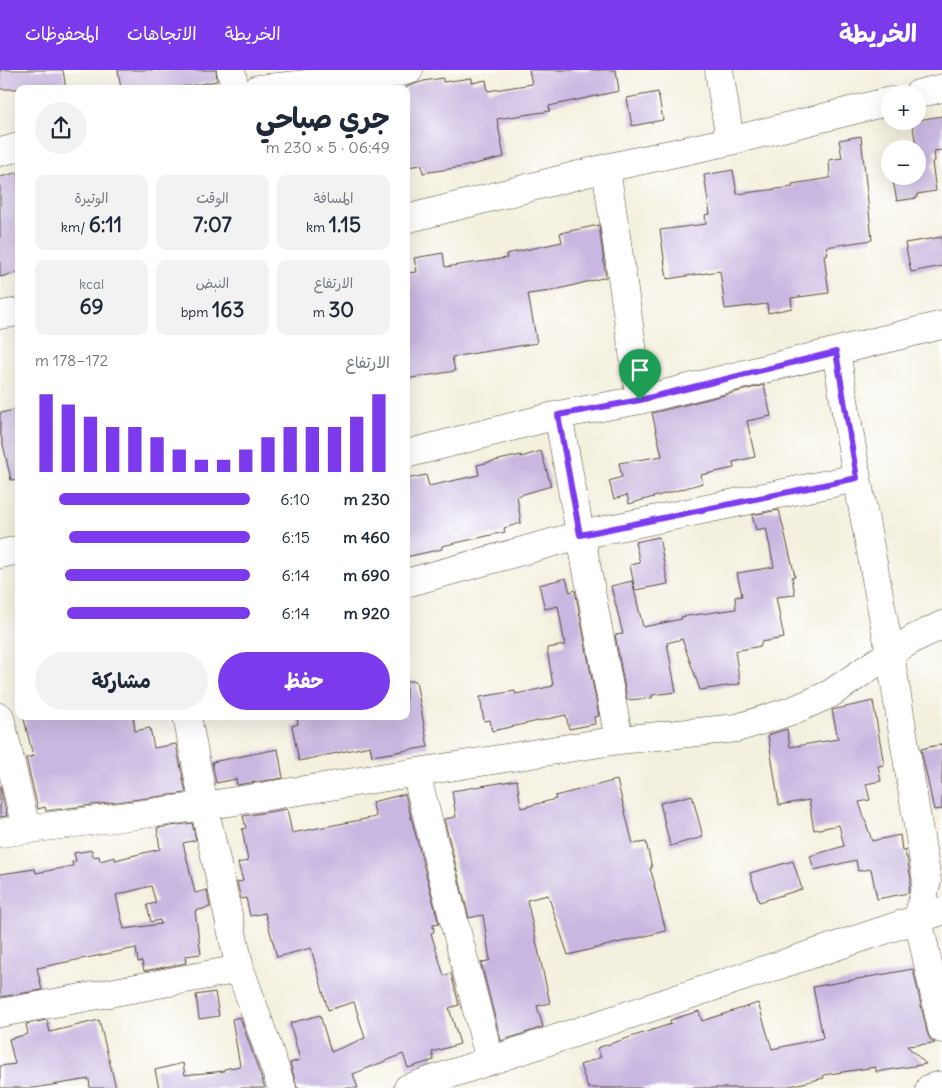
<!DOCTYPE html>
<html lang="ar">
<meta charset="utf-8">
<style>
body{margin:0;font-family:Delius,"Playpen Sans Arabic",sans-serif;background:#f2f2f3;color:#1f2937;direction:rtl;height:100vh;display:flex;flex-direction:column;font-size:19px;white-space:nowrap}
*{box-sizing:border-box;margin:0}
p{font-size:16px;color:#747a83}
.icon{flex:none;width:28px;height:28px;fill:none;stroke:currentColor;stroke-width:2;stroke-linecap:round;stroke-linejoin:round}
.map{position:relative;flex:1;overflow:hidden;direction:ltr}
.sheet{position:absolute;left:15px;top:15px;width:395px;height:635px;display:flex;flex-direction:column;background:#fff;border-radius:10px;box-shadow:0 5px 20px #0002;direction:rtl}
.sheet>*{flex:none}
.fabs{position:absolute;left:881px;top:15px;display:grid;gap:10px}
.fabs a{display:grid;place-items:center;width:45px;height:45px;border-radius:50%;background:#fff;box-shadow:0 5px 20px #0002;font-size:25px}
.pin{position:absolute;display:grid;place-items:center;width:42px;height:42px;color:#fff;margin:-51px -21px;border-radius:50% 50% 50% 0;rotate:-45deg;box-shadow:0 0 5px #0007}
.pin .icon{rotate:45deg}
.round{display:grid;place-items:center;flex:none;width:52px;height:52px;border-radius:26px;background:#f2f2f3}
.headline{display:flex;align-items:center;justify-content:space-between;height:85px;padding:0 20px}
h1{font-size:28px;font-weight:700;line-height:38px}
.metrics{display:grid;grid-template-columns:repeat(3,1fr);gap:8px;height:85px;padding:5px 20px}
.metrics div{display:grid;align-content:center;border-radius:10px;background:#f2f2f3;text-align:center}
.metrics b{font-size:21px;font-weight:700}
.metrics small{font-size:14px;font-weight:400}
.metrics p{font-size:14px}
.chart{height:140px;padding:10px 20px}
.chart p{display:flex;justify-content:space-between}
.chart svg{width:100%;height:90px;margin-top:5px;stroke:#7c3aed;stroke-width:6}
.cta{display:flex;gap:10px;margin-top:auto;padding:10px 20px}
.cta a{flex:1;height:58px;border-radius:30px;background:#7c3aed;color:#fff;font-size:20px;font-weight:700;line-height:58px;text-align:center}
.cta a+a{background:#f2f2f3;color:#1f2937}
ul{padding:0 20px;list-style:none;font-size:16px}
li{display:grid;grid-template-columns:80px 60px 1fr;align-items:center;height:38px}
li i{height:12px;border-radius:6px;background:#7c3aed}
header{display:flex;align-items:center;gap:30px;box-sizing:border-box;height:70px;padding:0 25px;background:#7c3aed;color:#fff}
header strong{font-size:24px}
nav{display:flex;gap:28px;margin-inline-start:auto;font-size:18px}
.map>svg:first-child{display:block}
</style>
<header>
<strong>الخريطة</strong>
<nav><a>الخريطة</a><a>الاتجاهات</a><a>المحفوظات</a></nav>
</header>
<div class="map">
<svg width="942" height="1018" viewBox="0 0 942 1018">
<rect width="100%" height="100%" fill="#fff"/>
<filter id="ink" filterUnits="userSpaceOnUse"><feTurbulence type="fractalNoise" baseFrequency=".02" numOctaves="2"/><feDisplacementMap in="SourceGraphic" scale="10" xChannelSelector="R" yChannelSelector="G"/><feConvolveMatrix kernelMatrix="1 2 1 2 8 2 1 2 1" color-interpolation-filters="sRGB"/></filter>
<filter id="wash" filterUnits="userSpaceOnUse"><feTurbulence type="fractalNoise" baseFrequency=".0096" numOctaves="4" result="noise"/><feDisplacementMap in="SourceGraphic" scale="20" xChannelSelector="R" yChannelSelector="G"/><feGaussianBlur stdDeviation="1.12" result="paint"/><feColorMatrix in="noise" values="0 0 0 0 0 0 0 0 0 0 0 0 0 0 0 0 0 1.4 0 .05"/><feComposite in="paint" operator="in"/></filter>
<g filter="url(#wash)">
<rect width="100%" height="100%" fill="#f3f0de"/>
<g id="blocks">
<path fill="#c8b7e0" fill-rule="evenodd" d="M0,0h63l3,19h-66z
M118,0h98l1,11 -45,8h-51z
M529,0h87l3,21 -70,15 1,5 -53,8 7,38 -42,10 -39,6 -1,-8 -16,2v-80l18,-6 19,-3v4l29,-4v5l14,-3 2,11 44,-7z
M658,22l5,28 -31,6 -5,-28z
M942,46v34l-8,1 1,10 -3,1 4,29 -19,3v4l-20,3 -5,-25h26v-27h-20l18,-3 -4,-25z
M861,66l11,104 -46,7 2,7 -4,1 5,38 -38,5 1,10 -24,5 -1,-9 -42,5 -5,-38 -53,8 -7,-49 46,-6 -1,-9 5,-1 -6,-39 29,-5 4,24 56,-7 -1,-3 38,-6 -1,-18 13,-2 -3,-18z
M19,102v100l-19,5v-100z
M599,155l7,52 -55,14 -23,3 9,49 -85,14 3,14 -49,8v-106l11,-1 -3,-14 29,-5 2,14 62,-9 -1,-4 56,-12 -2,-9z
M942,167v29l-31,6 -6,-29z
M764,315l7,31 -24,5 8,36 -22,5 1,6 -33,7 2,8 -74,21 -2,-9 -13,4 -5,-18 13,-4 -3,-14 43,-7 -10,-43z
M19,339v70l-8,1 -11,-49v-18z
M541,381l10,35 -34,10 4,27 -17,5 1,4 -63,14v3l-36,8v-78l20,-4 3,11 50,-11 -2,-10 44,-10v2z
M779,440l16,66 -3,1 3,18 -19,2 8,41 -23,4v4l-26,5 5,33 -40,6 -18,-51 -15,4 9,49 -24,3v3l-25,2 -12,-65 8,-1 -12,-48 21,-5 11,46 39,-8 -1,-2 55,-8 -1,-12 7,-1 -5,-23 37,-6 -8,-39 -10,2 -4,-15z
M659,467l9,47 -33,6 -5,-25 10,-2 -5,-21z
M566,508l4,14 5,-2 24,126 -5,1 1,7 -26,5 -3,-14 -74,16 -2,-11 -6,1 -4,-24 35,-6 1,3 37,-8 -6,-38 18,-3 -7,-39 -13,3 -6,-24z
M406,611h10l12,66 -56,9 -2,-10 -71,15 -7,-35 6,-2 -1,-8h109z
M873,631l11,64 -6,1 3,15 -15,3 4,16 -11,2 13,39 28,-6 2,16 3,-1 1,7h1l4,23 -3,13 -31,6 -6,-30 -13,2 -2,-11 -42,10 -4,-14 34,-10 -5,-21 -25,5 -5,-30 -30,5 -11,-70 19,-6 3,18 48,-8 -6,-29z
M38,646h95l2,15 15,-3 4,20 22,-4 10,49 -140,18 -1,-4 -7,2 -12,-51 7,-2 -9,-37z
M942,674v65l-8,1 -13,-61z
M278,679l5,29 -46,7 -1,-6 -20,4 -4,-21z
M517,710l4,28 35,-9 -1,-3 62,-16 16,64 13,-2 6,26h-2l5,17h-1l12,46 -98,24 -20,-60 -21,5 23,103 -13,3 6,21 -42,14 -20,-78 9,-3 -7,-45 -14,3 -25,-99 12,-2 -4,-26z
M0,716l7,30 -7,1z
M405,724l34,130 -6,1 1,7 -3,1 13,43 7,-3 8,32 -10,3 11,36 -28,8 2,8 -26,8 -5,-14 -50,20 5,14h-61l-7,-25 10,-3 -10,-37 30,-8 11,37 34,-14 -11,-36 -26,8 -17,-62 -34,9 -12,-44 -15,3 -4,-18 -5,1 -4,-17 6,-1 -5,-18 10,-2 -6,-32 4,-1 -3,-12 44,-7 5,24 84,-16 -4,-15z
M692,725l11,42 -33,9 -10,-43z
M192,753l4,17 -13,3 12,50 12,-3 3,17 -15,4 6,43 -16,2 1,7 -42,8 -2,-10 -4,1 -2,-14 -99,20 5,22 -42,7v-123l35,-5 1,4 37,-7 -1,-4 4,-1 -2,-8 18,-3 1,7 6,-1 1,5 15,-4v3l45,-11 -3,-21zM151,816l5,17 -9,2 4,17 9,-2 1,4 -37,5 -8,-34z
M793,791l9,28 -43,13 -9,-29z
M913,899l14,63 3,7 5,4 -28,3 19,18 -50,8v-5l-53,8 1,3 -43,10h-193l-8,-23 21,-8 -4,-9 74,-24 -1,-4 29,-9 3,10 56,-18 14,46 51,-11 -10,-51z
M215,922l4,24 -20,3 -3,-24z
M240,947l25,71h-106l-4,-18 28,-7 2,12 39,-4v-2l16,-3 -8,-47z
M47,950l3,12 49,-12 17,68h-26l-1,-9 -55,9h-34v-22l15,-2 -6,-25 19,-5 -2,-10z"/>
</g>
</g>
<g filter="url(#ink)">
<use href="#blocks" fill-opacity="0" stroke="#57483b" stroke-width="1"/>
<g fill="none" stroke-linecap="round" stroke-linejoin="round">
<g stroke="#57483b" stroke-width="29">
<path id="street" d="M231,0l4,19
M719,0l11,71
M258,19l118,-12 33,-7
M918,24l24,-6
M0,82l19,-5
M606,98l34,232
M406,149l200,-51 124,-27 160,-40
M0,245l19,-3
M836,282l21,126 33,175 37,228 -9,37 24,111
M558,345l61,325
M406,384l152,-39 82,-15 302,-75
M0,484l19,-4
M406,513l174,-48 277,-57
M187,646l17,90 36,163 42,119
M0,647l26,111
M416,703l74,288
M0,763l204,-27 415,-66 118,-12 57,-18 36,-16 60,-41 25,-15 27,-13
M0,943l240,-44
M408,1018l534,-177
M930,1018l12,-3"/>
</g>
<use href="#street" stroke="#fff" stroke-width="28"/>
</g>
</g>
<g fill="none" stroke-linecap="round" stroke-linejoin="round" filter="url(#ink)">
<g stroke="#fff" stroke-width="10">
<path id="route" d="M836,282l21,126 -277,57 -22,-120 82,-15z"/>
</g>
<use href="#route" stroke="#7c3aed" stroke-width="6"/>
</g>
</svg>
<div class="fabs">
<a>+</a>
<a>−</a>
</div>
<div class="pin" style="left:640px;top:330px;background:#1e9e55"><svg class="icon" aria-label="arrive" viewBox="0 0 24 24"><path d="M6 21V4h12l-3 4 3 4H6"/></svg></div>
<section class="sheet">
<div class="headline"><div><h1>جري صباحي</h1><p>06:49 · 5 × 230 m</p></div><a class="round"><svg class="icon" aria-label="share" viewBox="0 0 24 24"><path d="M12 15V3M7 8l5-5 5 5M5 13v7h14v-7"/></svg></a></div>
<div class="metrics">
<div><p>المسافة</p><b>1.15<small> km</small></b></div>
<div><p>الوقت</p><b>7:07</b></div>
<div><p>الوتيرة</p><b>6:11<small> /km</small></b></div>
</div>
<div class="metrics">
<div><p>الارتفاع</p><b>30<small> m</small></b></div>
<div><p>النبض</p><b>163<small> bpm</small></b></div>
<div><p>kcal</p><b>69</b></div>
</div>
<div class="chart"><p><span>الارتفاع</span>172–178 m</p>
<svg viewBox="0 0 160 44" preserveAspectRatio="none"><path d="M5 44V6M15 44V11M25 44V17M35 44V22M45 44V22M55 44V27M65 44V33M75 44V38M85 44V38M95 44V33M105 44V27M115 44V22M125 44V22M135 44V22M145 44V17M155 44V6"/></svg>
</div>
<ul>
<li><b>230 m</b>6:10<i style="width:89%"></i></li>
<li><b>460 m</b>6:15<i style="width:84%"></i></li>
<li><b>690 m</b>6:14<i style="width:86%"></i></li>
<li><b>920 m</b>6:14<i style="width:85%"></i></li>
</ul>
<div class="cta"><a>حفظ</a><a>مشاركة</a></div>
</section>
</div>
